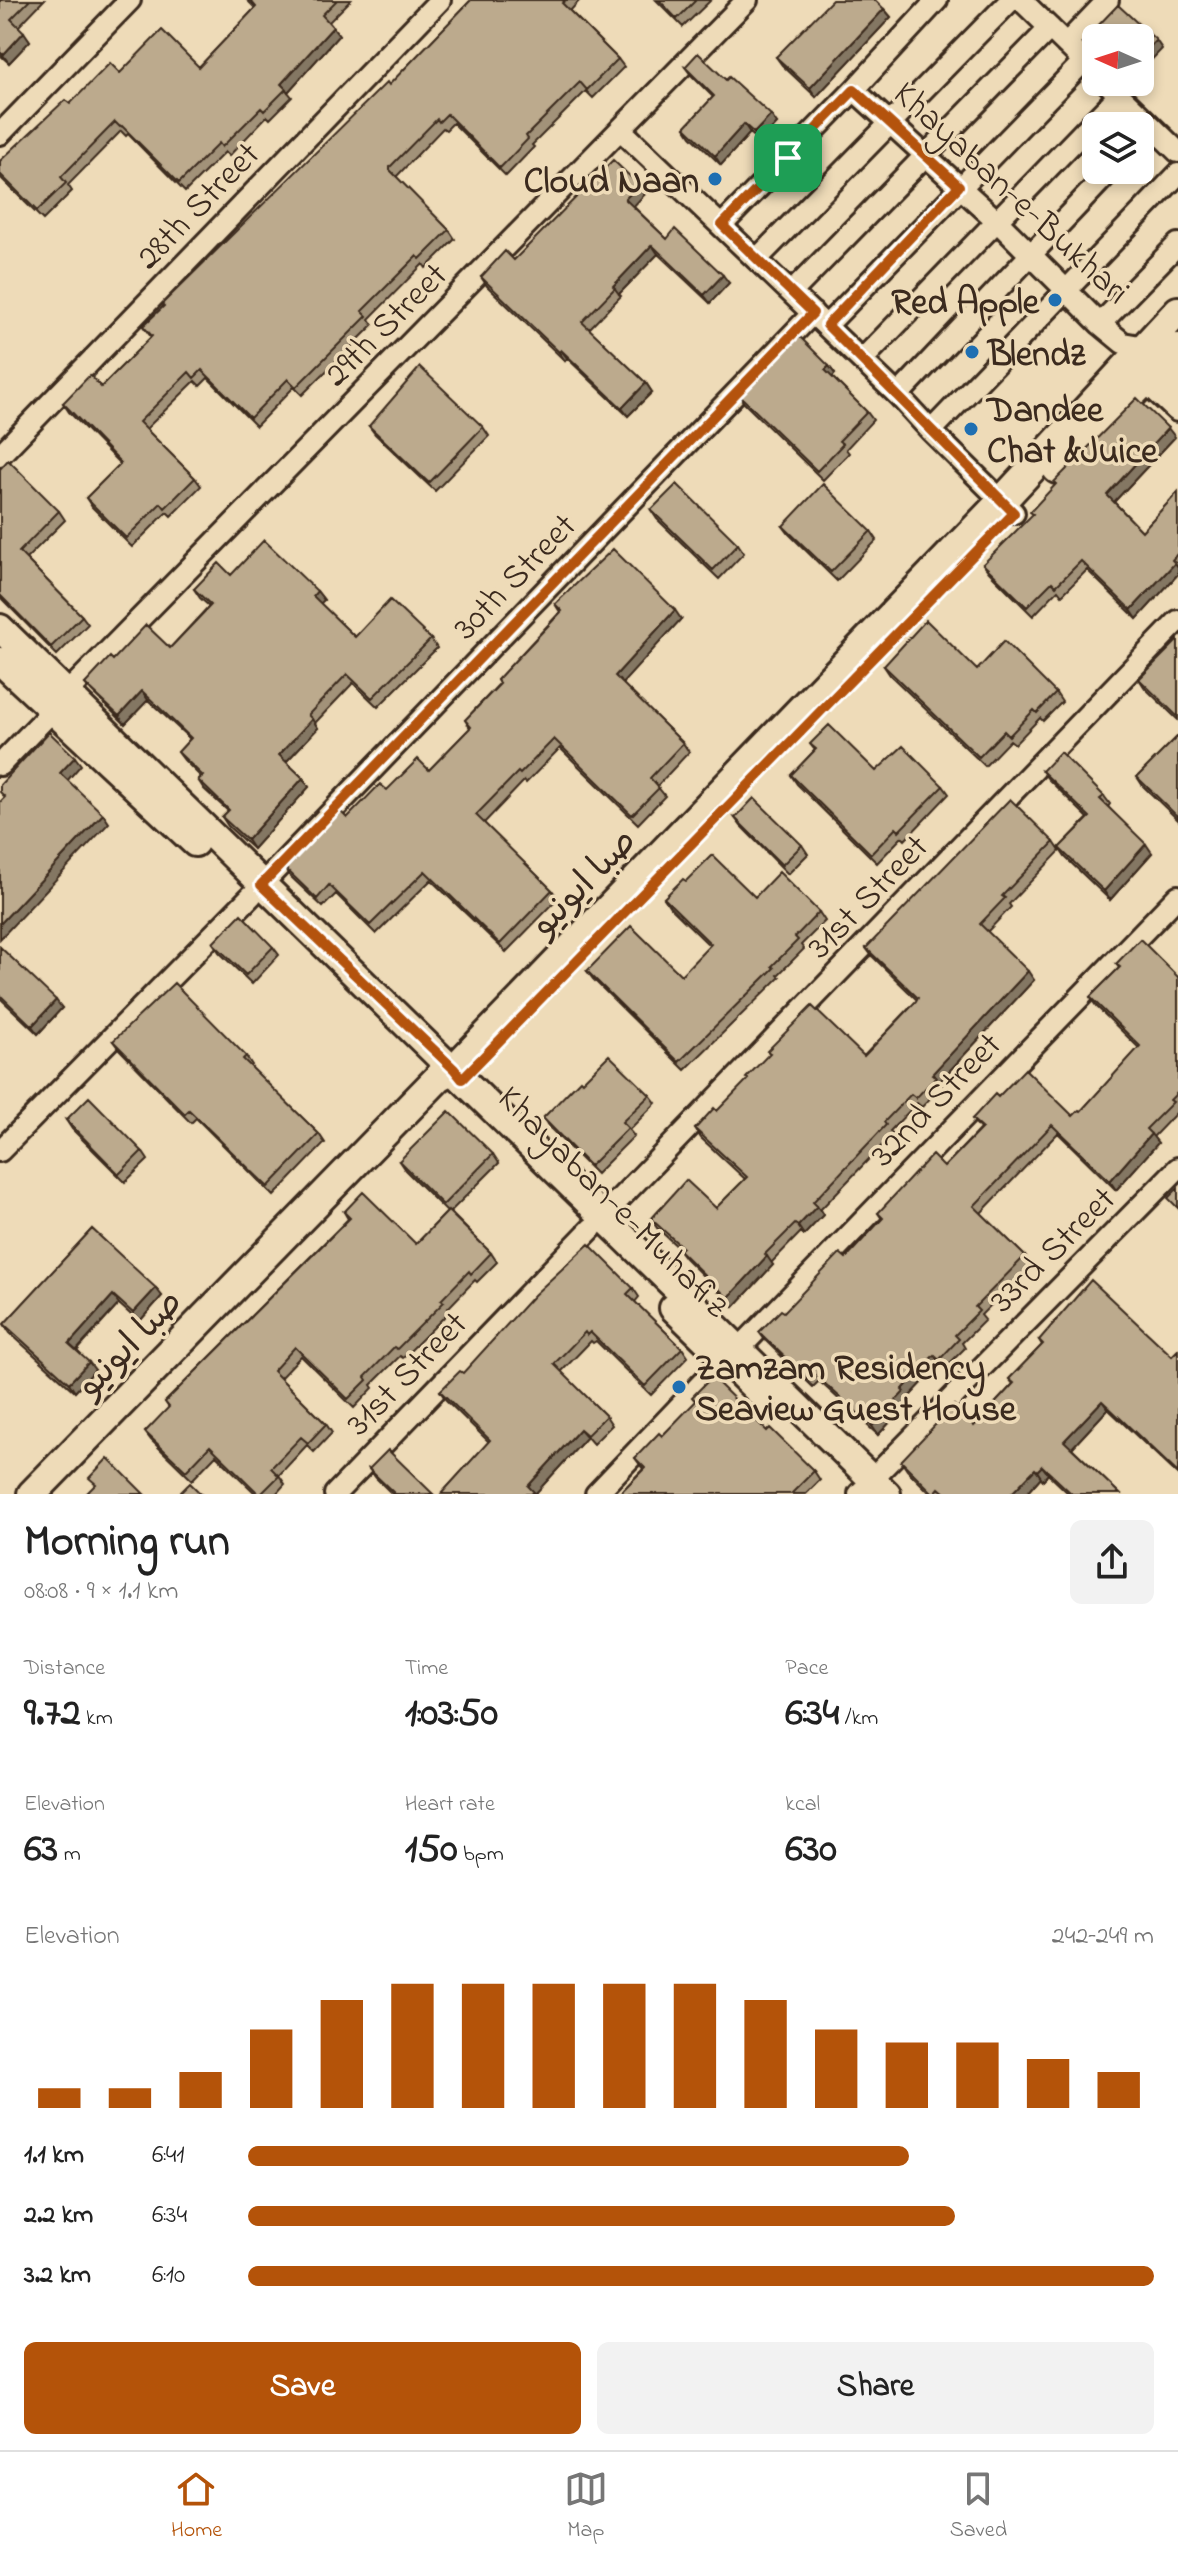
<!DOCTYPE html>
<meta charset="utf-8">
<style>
body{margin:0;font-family:"Indie Flower","Playpen Sans Arabic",sans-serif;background:#f2f2f2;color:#222;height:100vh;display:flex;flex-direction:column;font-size:30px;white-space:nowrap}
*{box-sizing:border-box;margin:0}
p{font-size:26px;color:#767676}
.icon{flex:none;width:44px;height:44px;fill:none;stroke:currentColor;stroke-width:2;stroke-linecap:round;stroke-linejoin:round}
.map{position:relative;height:1494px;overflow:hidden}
.panel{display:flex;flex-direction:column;background:#fff;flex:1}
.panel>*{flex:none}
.needle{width:52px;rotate:273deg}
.fabs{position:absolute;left:1082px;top:24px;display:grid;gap:16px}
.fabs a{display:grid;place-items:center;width:72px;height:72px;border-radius:12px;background:#fff;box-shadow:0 4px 12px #0003;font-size:40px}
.pin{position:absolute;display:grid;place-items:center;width:68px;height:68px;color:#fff;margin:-34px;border-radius:16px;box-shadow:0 4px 12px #0006}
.round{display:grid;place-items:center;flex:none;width:84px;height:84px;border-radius:12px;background:#f2f2f2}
.head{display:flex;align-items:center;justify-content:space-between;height:136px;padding:0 24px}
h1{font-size:44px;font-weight:800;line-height:60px}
.figures{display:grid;grid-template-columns:repeat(3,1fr);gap:12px;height:136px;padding:8px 24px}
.figures div{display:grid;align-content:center}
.figures b{font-size:40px;font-weight:800}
.figures small{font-size:22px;font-weight:400}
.figures p{font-size:22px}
.chart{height:224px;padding:16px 24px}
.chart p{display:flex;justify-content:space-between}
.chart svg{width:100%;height:144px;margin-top:8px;stroke:#b45309;stroke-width:6}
.button{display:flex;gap:16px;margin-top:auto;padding:16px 24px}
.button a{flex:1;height:92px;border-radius:12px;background:#b45309;color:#fff;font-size:32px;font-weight:800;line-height:92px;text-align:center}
.button a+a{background:#f2f2f2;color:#222}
ul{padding:0 24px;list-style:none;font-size:26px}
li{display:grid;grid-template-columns:128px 96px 1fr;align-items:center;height:60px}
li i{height:20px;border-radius:10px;background:#b45309}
.menu{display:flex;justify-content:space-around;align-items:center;height:112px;border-top:2px solid #e0e0e0;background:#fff;font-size:22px;color:#767676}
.menu a{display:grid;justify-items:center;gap:4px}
.menu .active{color:#b45309}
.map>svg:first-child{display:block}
</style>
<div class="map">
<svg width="1178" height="1494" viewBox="0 0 1178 1494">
<rect width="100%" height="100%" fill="#eedbb8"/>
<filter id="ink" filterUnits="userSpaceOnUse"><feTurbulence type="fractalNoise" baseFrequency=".0125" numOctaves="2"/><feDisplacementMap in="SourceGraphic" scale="16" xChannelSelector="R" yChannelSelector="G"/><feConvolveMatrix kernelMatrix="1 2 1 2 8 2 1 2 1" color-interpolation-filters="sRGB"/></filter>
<g filter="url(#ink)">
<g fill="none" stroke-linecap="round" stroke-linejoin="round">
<g stroke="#3b2a1e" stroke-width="26">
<path id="minor" d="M1021,0l75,73
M1066,44l42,-44
M1106,82l72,70
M854,90l143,131 103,103 23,19 22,4
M622,131l276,264 33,36 83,82
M0,134l130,-134
M722,225l132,-135 83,-90
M757,259l254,-259
M792,292l258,-264
M1100,324l78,-80
M827,325l257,-264
M862,360l257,-265
M898,395l213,-225
M931,431l247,-257
M0,455l440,-455
M67,693l680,-693
M0,765l52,-54
M261,885l552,-572
M0,1151l252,-256
M603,1216l575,-595
M740,1348l438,-452
M872,1479l306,-311
M335,1494l257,-266
M596,1494l129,-135
M859,1494l4,-4"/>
</g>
<g stroke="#3b2a1e" stroke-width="32">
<path id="tertiary" d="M1148,350l30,28
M1131,364l47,44
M0,628l887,866
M0,661l195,182
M673,1308l92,90"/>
</g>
<g stroke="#3b2a1e" stroke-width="34">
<path id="secondary" d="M1057,469l121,-121
M32,1494l407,-417 15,-8 547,-567 177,-191"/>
</g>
<use href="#minor" stroke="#eedbb8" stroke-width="20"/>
<use href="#tertiary" stroke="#eedbb8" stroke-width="26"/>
<use href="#secondary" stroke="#eedbb8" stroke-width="28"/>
</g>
<path fill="#a29279" stroke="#3b2a1e" stroke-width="2" d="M0,0h44l-26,27 12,14 -21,22 -9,-8z
M247,0h104l-22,22 10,13 -51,57 4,5 -22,22 -3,-3 -38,40 -4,-4 -40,40 -57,-58 -2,2 -5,-5 -53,54 4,6 -29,29 -43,-43v-16l70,-57 50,-31 79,-6 56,-59z
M471,0h109l-10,11 48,48 6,8 -31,31 -7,-7 -54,54 2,2 -28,29 -53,-53 -7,7 -3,-2 -47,49 53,53 6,9 -29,29 -3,-4 -54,55 4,6 -71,70 -8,-8 -38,39 -48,-48 -8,8 -5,-5 -49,48 49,49 6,8 -30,30 -4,-4 -35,35 -40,-40 -6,-9 34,-34 -51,-52 -6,-9 38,-16 50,-50 -8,-11 246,-241z
M656,0h55l-28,27z
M884,9l7,8 -75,80 -34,-32 -6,-8z
M685,67l41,13 51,44 -17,18 -10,-9 -29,32 -30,-29 -6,-9 28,-30 -22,-22z
M639,185l6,9 -12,12 34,33 62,44 -19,20 -52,-49 -39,40 2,2 -32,33 57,54 6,9 -24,24 -61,-58 -2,3 -78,-75 -6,-9 33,-17z
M829,366l6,8 -3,3 35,35 6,8 -27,29 3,4 -26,27 -79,-77 -6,-9z
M369,426l114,1 6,9 -54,55 -60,-57z
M1175,437l-61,65 28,29 36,-39v82l-41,45 -50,-49 -25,25 -4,-5 -25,26 -44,-44 -6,-8z
M0,469l59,42 6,9 -39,39 56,57 6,8 -31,31 -57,-58z
M651,510l87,34 6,9 -25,26 -62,-60z
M783,526l88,5 6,9 -40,41 -48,-47z
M231,575l86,16 7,9 -4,3 35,34 76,2 6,9 -59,59 -25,-24 -38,40 3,5 -32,34 17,16 6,9 -56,62 -25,-23 -6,-9 6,-6 -24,-22 -6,-9 3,-3 -17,-17 -6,-8 12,-13 -42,-39 -23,24 -33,-32 -7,-8 28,-24 57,-12 39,-42 -9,-8 -6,-9z
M555,604l126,15 -59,64 61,60 6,9 -32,34 8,10 -27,28 -78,-76 -34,35 -2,-2 -40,42 68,67 6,9 -52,53 -75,-72 -55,54 -40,-40 -13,13 -34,-32 -6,-9 64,-48 40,-28 42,-20 41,-42 -5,-8 34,-36 -2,-4 63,-68z
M1178,640v80l-33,-32 -6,-9z
M884,666l93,4 79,23 6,9 -19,19 -3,-3 -25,26 -5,-4 -25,26 -95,-91z
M1178,736v84l-35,-34 -6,-9z
M810,744l66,27 67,15 6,8 -44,46 -3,-3 -25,26 -80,-79 -6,-9 24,-25z
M1042,771l62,25 6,8 -2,3 44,46 -42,47 -45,-43 -6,-9 29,-30 -40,-39z
M735,818l67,27 6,9 -20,20 -47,-48z
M1054,842l6,9 -51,53 2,3 -24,25 47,48 -95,102 3,4 -20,21 -5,-4 -27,28 3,3 -73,76 3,5 -19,20 -3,-3 -30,31 2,2 -39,42 -49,-49 -6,-8 1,-1 -23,-21 -6,-9 65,-11 29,-29 -44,-41 -6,-9 22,-18 147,-55 53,-56 -45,-44 -6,-8z
M686,881l133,31 6,9 -24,24 3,4 -26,26 2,2 -95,93 -92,-91 -6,-8 94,4 29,-29 -40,-39 -6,-9z
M213,943l60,4 6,8 -27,29 -33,-32z
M0,947l62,61 -24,26 -38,-36z
M1116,964l62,13v130l-1,1 1,3 -25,26 5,6 -42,47 -58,-57 -77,80 44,43 6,9 -50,50 4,5 -23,23 3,5 -20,20 -5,-4 -32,34 2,3 -32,34 -59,-54 -6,6 -48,-47 -6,-8 25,-20 62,-54 36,-39 -4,-6 66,-46 36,-38 -8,-10 26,-22 75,19 8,-5 58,-63 -43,-42 -6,-9 29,-29z
M113,1041l133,15 6,9 -2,2 69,67 6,9 -51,53 -78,-78 -5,5 -72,-74z
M582,1082l68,13 6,8 -27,27 5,6 -38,38 -47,-47 -6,-9z
M66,1120l76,31 6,9 -23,22 -53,-53z
M493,1154l6,9 -49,49 41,41 6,9 -20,20 -2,-2 -27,28 2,3 -47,47 -3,-2 -29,29 2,3 -19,20 -53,-52 -21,22 46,46 6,9 -18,19 -7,-7 -28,30 6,9 -9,10h-20l-40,-39 -24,25 -41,-40 -6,-8 24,-24 -4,-6 183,-183 -4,-7 72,32 31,-32 -42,-42 -6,-9z
M92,1229l70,67 -23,26 -20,-18 -42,47 18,19 -20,22 -65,-59 -6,-9z
M633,1288l6,9 -4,5 47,46 6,9 -37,38 -55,-54 -3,2 -2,-2 -30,31 45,44 6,9 -19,19 -6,-7 -52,57h-94l48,-52 -43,-42 -6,-9 23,-18z
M1039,1340l133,16 6,-6v125l-70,-66 -36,39 48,46h-51l-21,-20 -5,6 -2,-3 -15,17h-95l-24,-24 -6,-9 73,-35 39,-42 -4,-5 33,-34z
M692,1397l75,34 47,40 6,9 -14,14h-187l24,-25 -8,-11 27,-22 34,-34z
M369,1469l64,25h-41l-16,-16z"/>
<path fill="#847763" stroke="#3b2a1e" stroke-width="2" d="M884,9l7,8 -75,80 -6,-9z
M333,27l6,8 -51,57 -7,-8z
M24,32l6,9 -21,22 -6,-8z
M1156,40l6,9 -22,23v-15z
M771,115l6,9 -17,18 -6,-9z
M744,124l6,9 -29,32 -6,-9z
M639,185l6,9 -13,14 -7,-9z
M652,245l6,9 -39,40 -6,-8z
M723,275l6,8 -19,20 -6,-8z
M561,350l6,8 -2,3 -6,-9z
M829,366l6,8 -4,5 -6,-9z
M646,383l6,9 -24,24 -6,-8z
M1168,428l7,9 -62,66 -6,-8z
M1175,563l3,4v7l-41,45 -6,-9z
M317,591l7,9 -5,5 -6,-9z
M675,610l6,9 -60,66 -6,-9z
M142,691l6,9 -23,24 -6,-8z
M312,719l6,9 -33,35 -6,-8z
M75,757l6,8 -15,17 -6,-9z
M303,778l6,9 -56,62 -6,-9z
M103,814l6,9 -109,116v-15z
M1146,844l6,9 -42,47 -6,-9z
M1028,971l6,9 -95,102 -7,-8z
M56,1000l6,8 -24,26 -6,-8z
M1151,1134l7,9 -42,47 -6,-9z
M817,1206l6,9 -19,20 -6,-9z
M767,1256l6,9 -39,42 -6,-9z
M156,1288l6,8 -23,26 -6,-9z
M113,1295l6,9 -44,48 -6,-8z
M934,1355l6,9 -32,34 2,3 -32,34 -6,-9 30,-36z
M89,1362l6,8 -20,22 -6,-9z
M1102,1401l6,8 -38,41 -6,-9z
M580,1429l7,8 -52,57 -7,-8z
M1042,1466l6,8 -5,6 -6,-9z
M1035,1469l6,8 -15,17h-15z"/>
<path fill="#bcaa8d" stroke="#3b2a1e" stroke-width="2" d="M0,0h30l-19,19 13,13 -21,23 -3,-3z
M250,0h87l-15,15 11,12 -52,57 5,5 -22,22 -3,-3 -39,39 -3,-4 -40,40 -57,-57 -2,1 -5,-5 -54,55 5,6 -29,28 -37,-37v-13l65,-61 5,4 40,-41 10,10 42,-43 37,37 57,-60z
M471,0h95l-4,3 56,56 -31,31 -7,-8 -54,54 2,3 -28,29 -53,-54 -8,8 -2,-3 -47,48v3l59,60 -29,29 -3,-3 -55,55 5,5 -71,71 -8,-8 -38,39 -48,-48 -8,8 -5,-6 -50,50 56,56 -30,30 -4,-5 -35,35 -40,-40 35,-35 -58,-60 27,-28 11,12 51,-51 -9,-10 21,-20 -2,-2 225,-222 2,3z
M659,0h37l-19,19z
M832,0h43l9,9 -74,79 -34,-31z
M1118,5l38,35 -16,17v-19h-44l-5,-5z
M698,53l28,27 3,-3 42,38 -17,18 -10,-9 -29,32 -30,-29 29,-31 -29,-29z
M613,160l26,25 -14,14 42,40 8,-10 48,46 -19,20 -52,-50 -39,41 2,2 -33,34 64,61 -24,25 -61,-58 -2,2 -78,-75 24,-26 9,9z
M797,334l32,32 -4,4 42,42 -28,29 4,3 -26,27 -79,-77z
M420,367l63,60 -54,56 -60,-57z
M1137,398l31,30 -61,67 35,36 36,-39v61l-6,7 3,3 -44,47 -50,-49 -25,25 -4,-4 -25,25 -44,-43 50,-50 -3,-2 26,-28 -2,-2z
M8,460l51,51 -40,41 63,64 -31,31 -51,-52v-126z
M677,484l61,60 -25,26 -62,-60z
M823,484l48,47 -40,41 -48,-46z
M264,540l53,51 -4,5 42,41 35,-37 41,39 -59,59 -25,-24 -39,41 4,4 -33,36 24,23 -56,62 -25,-23 7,-7 -31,-30 5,-4 -25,-24 13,-14 -49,-47 -23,25 -34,-32 25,-27 3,3 33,-35 24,23 41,-43 -17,-16 25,-26 12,12z
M613,549l62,61 -60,66 68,67 -33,35 9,10 -27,27 -78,-76 -34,35 -2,-2 -42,43 76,75 -52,54 -75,-73 -55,54 -41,-40 -12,14 -34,-33 55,-57 9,9 33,-34 7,6 31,-31 11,11 42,-43 -6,-7 35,-36 -3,-4 65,-69 -7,-7z
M926,620l51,50 27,-29 52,52 -19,20 -3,-3 -25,26 -5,-5 -25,26 -95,-91z
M1178,640v77l-39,-38z
M829,725l47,46 27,-25 40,40 -44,45 -3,-3 -25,26 -80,-79 25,-26 -6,-5z
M49,732l26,25 -15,16 43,41 -103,110v-122l5,-5 -5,-5v-7z
M1178,736v81l-41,-40z
M1060,752l44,44 -4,3 46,45 -42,47 -45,-43 31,-31 -48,-46z
M754,798l48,47 -20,20 -47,-47z
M1010,799l44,43 -52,54 3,2 -25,26 48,47 -96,103 4,3 -20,21 -5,-4 -27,28 2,3 -73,77 4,4 -19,20 -3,-2 -30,30 2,2 -39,42 -49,-48 3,-3 -31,-28 35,-39 30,28 31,-31 -52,-48 19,-21 3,3 31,-32 -2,-1 24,-25 -3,-2 45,-45 52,50 52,-54 2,-4 -52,-50z
M712,855l43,42 24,-25 40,40 -24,25 3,3 -26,26 2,2 -95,94 -92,-91 44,-45 50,49 30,-31 -47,-46 19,-19 3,2z
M241,914l32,33 -27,28 -33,-32z
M1140,939l38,38v115l-8,8 3,2 -27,27 5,5 -41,47 -58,-56 -78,81 51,50 -50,51 4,4 -24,24 4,4 -20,21 -5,-5 -32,35 2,2 -32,34 -59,-53 -6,6 -48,-47 22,-22 3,2 56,-59 6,5 37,-40 -5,-5 54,-58 12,12 38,-39 -10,-9 23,-25 3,3 27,-28 48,47 6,-6 2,1 59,-65 -50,-49 30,-30 -4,-3z
M0,947l56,53 -24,26 -32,-31z
M174,983l72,73 -3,3 76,75 -51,53 -79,-77 -4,4 -72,-73z
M609,1055l41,40 -28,27 6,6 -38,38 -47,-48 37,-38 2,2z
M89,1097l53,54 -23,23 -53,-54z
M449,1111l44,43 -50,51 -44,-44z
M1178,1188v20l-10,-10z
M363,1192l53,52 32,-33 43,42 -20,21 -2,-3 -28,29 3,2 -47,47 -3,-2 -29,30 2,3 -19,19 -53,-52 -22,24 53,53 -18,19 -7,-6 -30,31 8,8 -18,18h-2l-49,-48 -24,25 -41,-39 24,-25 -4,-5 185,-184 -6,-6z
M92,1229l64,59 -23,25 -20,-18 -44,49 20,18 -20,21 -65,-59z
M589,1244l44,44 -6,6 55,54 -37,38 -55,-54 -3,3 -2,-3 -31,32 52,52 -19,19 -7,-6 -52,57 6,6 -3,2h-90l49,-54 -50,-49 20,-20 3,2 71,-78z
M1091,1280l81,76 6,-6v123l-76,-72 -38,40 56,53h-48l-30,-28 -5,5 -2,-2 -24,25h-65l-7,-6 -5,6 -33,-33 53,-56 20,21 40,-43 -5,-4 34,-35 -4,-4z
M712,1377l55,54 3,-3 44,43 -23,23h-172l26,-26 -10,-10 24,-25 3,3 34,-35 -4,-4z
M388,1450l45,44h-38l-26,-25z
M108,1458l36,36h-58l10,-10 -7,-6z
M190,1483l11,11h-22z"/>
</g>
<g fill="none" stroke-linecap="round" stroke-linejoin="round" filter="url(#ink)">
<g stroke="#fff" stroke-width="16">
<path id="route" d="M854,90l105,96 -132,139 187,188 -552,566 -8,-10 -193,-184 552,-572 -91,-88z"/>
</g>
<use href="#route" stroke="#b45309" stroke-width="10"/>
</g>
<g fill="#1f6fb2" stroke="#eedbb8" stroke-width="3">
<circle cx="715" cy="179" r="8"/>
<circle cx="1055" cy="300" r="8"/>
<circle cx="972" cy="352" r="8"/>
<circle cx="971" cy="429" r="8"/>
<circle cx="679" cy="1387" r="8"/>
</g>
<g text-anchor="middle" stroke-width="7" stroke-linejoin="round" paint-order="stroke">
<g font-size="36" font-weight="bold" fill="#3b2a1e" stroke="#eedbb8" text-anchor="start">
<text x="699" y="192" text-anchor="end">Cloud Naan</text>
<text x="1039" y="313" text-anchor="end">Red Apple</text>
<text x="988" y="365">Blendz</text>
<text x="987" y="421">Dandee<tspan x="987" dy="41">Chat &amp;Juice</tspan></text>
<text x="695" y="1379">Zamzam Residency<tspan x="695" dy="41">Seaview Guest House</tspan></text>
</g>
<g font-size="36" fill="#3b2a1e" stroke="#eedbb8">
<text transform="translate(1013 191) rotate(43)" y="13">Khayaban-e-Bukhari</text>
<text transform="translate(196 204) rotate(-46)" y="13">28th Street</text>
<text transform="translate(384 323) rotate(-45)" y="13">29th Street</text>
<text transform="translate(513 575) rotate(-46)" y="13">30th Street</text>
<text transform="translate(582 881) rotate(-46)" y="13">صبا ایونیو</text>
<text transform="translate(866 895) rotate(-46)" y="13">31st Street</text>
<text transform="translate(934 1098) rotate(-46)" y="13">32nd Street</text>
<text transform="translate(615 1200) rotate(45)" y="13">Khayaban-e-Muhafiz</text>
<text transform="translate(1051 1248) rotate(-45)" y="13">33rd Street</text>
<text transform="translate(128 1342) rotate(-46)" y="13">صبا ایونیو</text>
<text transform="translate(405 1372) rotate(-46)" y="13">31st Street</text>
</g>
</g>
</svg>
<div class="fabs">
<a><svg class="needle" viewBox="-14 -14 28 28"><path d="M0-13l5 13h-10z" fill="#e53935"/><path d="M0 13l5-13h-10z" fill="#767676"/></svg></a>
<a><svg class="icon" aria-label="layers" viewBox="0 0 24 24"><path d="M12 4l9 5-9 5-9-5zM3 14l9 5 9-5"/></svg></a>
</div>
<div class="pin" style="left:788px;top:158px;background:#1e9e55"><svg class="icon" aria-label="arrive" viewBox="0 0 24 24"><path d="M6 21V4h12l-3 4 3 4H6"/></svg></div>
</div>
<section class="panel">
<div class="head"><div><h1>Morning run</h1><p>08:08 · 9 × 1.1 km</p></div><a class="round"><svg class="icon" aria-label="share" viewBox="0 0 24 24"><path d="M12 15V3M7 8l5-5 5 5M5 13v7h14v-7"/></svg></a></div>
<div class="figures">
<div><p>Distance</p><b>9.72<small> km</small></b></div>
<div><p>Time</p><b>1:03:50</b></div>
<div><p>Pace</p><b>6:34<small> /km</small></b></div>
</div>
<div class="figures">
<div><p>Elevation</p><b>63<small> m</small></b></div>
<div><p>Heart rate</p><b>150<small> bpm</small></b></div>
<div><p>kcal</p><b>630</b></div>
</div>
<div class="chart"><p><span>Elevation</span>242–249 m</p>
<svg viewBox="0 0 160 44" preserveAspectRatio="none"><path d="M5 44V38M15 44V38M25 44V33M35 44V20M45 44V11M55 44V6M65 44V6M75 44V6M85 44V6M95 44V6M105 44V11M115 44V20M125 44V24M135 44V24M145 44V29M155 44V33"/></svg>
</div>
<ul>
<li><b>1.1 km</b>6:41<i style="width:73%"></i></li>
<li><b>2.2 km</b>6:34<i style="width:78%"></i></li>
<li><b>3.2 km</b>6:10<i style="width:100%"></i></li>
</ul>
<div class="button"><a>Save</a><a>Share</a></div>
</section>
<nav class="menu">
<a class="active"><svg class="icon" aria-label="home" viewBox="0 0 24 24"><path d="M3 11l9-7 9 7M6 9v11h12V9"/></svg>Home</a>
<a><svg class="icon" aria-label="map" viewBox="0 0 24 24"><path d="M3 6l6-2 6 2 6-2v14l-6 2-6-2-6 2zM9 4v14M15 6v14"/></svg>Map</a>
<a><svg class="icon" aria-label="saved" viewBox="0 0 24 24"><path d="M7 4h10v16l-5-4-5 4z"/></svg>Saved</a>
</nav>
